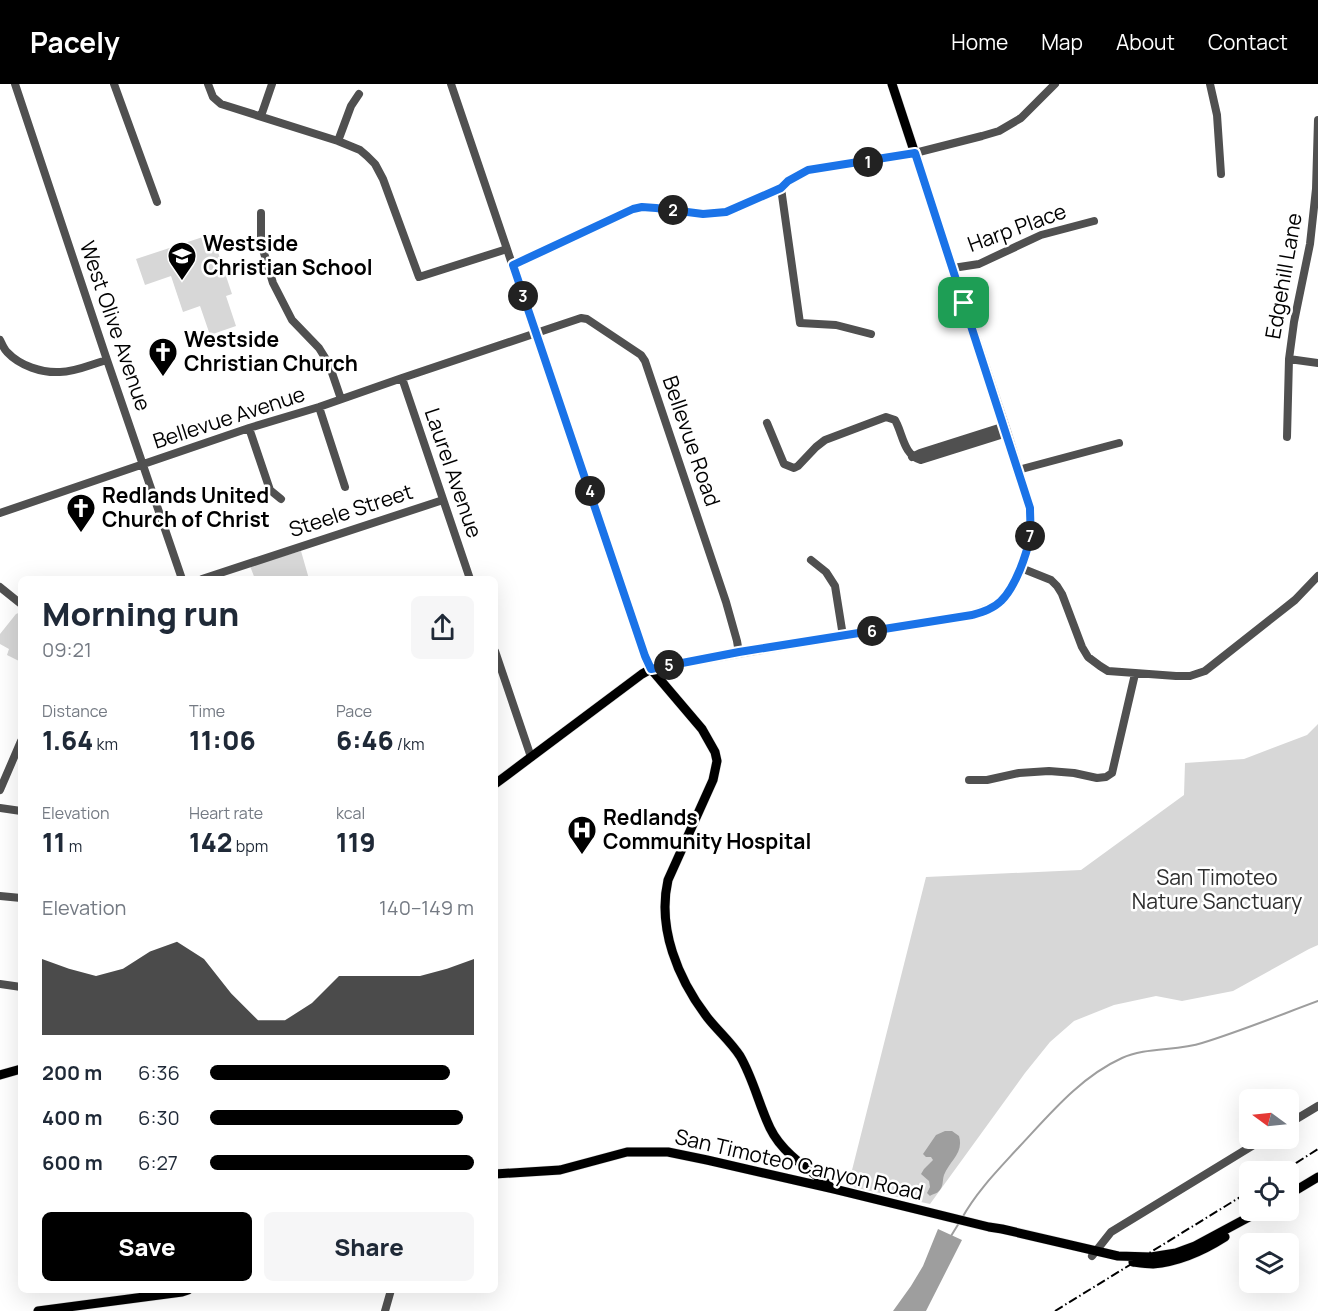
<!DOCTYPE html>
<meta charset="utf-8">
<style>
body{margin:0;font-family:Manrope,sans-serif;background:#f6f6f7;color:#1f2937;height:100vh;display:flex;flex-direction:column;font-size:22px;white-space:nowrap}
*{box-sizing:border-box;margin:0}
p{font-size:20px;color:#747a83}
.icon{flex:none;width:33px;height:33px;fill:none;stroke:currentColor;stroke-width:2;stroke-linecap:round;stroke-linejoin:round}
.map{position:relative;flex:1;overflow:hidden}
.side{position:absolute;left:18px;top:492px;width:480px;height:717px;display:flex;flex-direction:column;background:#fff;border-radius:9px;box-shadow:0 6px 24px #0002}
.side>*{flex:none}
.needle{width:39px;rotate:285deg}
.controls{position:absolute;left:1239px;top:1005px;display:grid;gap:12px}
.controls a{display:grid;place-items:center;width:60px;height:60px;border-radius:9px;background:#fff;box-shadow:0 6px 24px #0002;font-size:30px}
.pin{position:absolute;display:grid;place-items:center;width:51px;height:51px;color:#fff;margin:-26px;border-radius:12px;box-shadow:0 3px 9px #0006}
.km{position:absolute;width:30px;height:30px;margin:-15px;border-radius:50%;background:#222;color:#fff;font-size:16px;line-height:30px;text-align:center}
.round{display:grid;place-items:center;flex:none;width:63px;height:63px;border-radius:9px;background:#f6f6f7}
.overview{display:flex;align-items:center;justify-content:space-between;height:102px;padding:0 24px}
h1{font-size:33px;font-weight:800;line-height:45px}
.figures{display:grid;grid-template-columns:repeat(3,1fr);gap:9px;height:102px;padding:6px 24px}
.figures div{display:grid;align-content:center}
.figures b{font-size:26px;font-weight:800}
.figures small{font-size:16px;font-weight:400}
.figures p{font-size:16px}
.chart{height:168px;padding:12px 24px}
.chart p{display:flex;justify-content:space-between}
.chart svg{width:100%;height:108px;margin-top:6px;fill:#000;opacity:.7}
.action{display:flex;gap:12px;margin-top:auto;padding:12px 24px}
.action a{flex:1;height:69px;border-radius:9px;background:#000;color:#fff;font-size:24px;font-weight:800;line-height:69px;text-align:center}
.action a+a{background:#f6f6f7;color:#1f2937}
ul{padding:0 24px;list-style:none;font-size:20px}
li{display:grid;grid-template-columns:96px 72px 1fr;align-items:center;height:45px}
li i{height:15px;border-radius:8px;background:#000}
header{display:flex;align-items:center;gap:36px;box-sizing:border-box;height:84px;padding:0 30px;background:#000;color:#fff}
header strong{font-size:28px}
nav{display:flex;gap:33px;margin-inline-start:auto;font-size:21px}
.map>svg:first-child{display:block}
</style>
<header>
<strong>Pacely</strong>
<nav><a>Home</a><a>Map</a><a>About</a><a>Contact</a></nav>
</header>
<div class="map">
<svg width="1318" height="1227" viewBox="0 0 1318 1227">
<rect width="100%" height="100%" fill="#fff"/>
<path fill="#d7d7d7" d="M212,150l20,60 -6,2 10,30 -26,9 -10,-29 -17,6 -12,-36 -26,9 -9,-26z
M301,467l8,28h-54l-5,-13z
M21,528v50l-14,-7 2,-6 -9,-5v-10l16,-20z
M1318,640v221l-9,4 -76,42 -51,10 -26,-5 -42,9 -40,16 -24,21 -25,31 -95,131 -82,-18 78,-309 155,-7 103,-75 1,-32 59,-4 63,-24z"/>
<path fill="#9e9e9e" d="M945,1047h7l7,5c5,17 -9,24 -15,39 -2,6 0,12 -6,17 -1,1 -7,3 -8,4l-3,-3 3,-6 -1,-6 -8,-7 3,-5 9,-9 -2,-3h-5l-3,-3 13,-19z
M938,1145l24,11 -36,71h-33l18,-25 12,-20z"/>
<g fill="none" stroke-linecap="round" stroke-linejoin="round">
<path stroke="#9e9e9e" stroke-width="2" d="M962,1134c15,-27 36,-48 57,-71 30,-32 61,-70 103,-89 23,-11 56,-7 80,-15 39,-12 78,-28 116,-42
M951,1152l8,-13"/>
<g stroke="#dbdbdb" stroke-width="10">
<path id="major" d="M651,585l51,60 13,23 2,9 -4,19 -45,100c-11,48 10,99 39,137 10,13 24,25 33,39 13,22 19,49 30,72 12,25 38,41 59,57
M495,700l147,-110 9,-5 88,-16 233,-38 20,-8 10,-6 9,-12 10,-21 9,-32v-28l-23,-75 -115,-349
M0,991l21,-6
M495,1090l65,-4 67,-18h41l39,8 127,29 155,38 13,2 116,27 33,1 25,-4 19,-7 67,-36
M1288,1111l30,-18
M1133,1178c7,1 13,2 20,2 26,-2 50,-13 72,-27
M38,1227l144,-19 6,-2"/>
</g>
<path stroke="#505050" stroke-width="8" d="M15,0l92,276 75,219
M114,0l43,118
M208,0l5,13 8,7 117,37 22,9 7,6 8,8 8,15 36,98 88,-28
M451,0l194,572 6,13
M1210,0l7,31 4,59
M261,32l11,-32
M338,57l13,-35 8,-12
M781,104l19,135 36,2 35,9
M261,129v30l12,40 19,37 27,28 10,16 12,35
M513,181l102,-49 18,-7 9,-2 13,1 48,6 23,-2 55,-24 7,-7 20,-11 69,-10 38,-7 67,-17 17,-5 22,-13 34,-34
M953,184l26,-4 62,-29 53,-14
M0,256c2,4 4,9 7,12 13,14 35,21 53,20 16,0 32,-8 47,-12
M1289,275l29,4
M402,294l68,201
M319,323l26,80
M767,339l17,41 10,4 4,-2 18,-19 9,-7 61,-23 9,3 2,4c6,13 8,32 24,36l86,-27
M249,344l21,62 11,9
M1287,353l2,-78 5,-37 16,-78 6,-55 2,-69
M912,373l8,-4 85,-27
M1018,386l101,-27
M0,429l249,-85 70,-21 83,-29 179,-60 6,1 54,36 4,6 81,241 11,39 2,12
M811,476l15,12 9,14 8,50
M1021,484l30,12 6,6 5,8 20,53 6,10 12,9 8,5 68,5h14l15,-5 90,-71 23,-24
M202,495l241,-79
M0,503l21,17
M495,567l36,106
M969,696h18l32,-7 30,-2 25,2 23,5 9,-1 6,-4 23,-99
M0,706l21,-49
M0,724l21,3
M0,812l21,2
M0,900l21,3
M1288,1040l30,-18
M1092,1172l19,-24 154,-94
M385,1227l6,-21"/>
<use href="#major" stroke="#000" stroke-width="9"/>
<path stroke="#000" stroke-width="2" stroke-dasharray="9 3 1.5 3" stroke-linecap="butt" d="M1282,1088l36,-23
M1055,1227l195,-120"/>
</g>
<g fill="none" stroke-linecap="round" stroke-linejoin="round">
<g stroke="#fff" stroke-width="12">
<path id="route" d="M915,69l115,355c0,9 1,19 0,28 -3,18 -15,52 -29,65 -8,8 -19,11 -29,14l-233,37 -88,17 -6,-13 -132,-391 120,-56 9,-2 14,1 47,6 23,-2 55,-24 7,-7 20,-11z"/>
</g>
<use href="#route" stroke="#1a73e8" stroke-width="8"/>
</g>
<defs>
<g id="school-pin" transform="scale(1.5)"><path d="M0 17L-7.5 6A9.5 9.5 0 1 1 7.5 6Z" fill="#000" stroke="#fff"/><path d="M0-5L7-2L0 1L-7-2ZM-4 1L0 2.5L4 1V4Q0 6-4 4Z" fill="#fff"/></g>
<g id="church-pin" transform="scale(1.5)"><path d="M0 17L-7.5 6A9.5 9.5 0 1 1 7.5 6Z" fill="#000" stroke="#fff"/><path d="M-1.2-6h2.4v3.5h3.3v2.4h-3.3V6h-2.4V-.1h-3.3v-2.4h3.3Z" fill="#fff"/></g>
<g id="hospital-pin" transform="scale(1.5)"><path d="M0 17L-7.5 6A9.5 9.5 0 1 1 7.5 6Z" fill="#000" stroke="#fff"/><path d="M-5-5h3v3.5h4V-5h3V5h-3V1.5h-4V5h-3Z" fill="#fff"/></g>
</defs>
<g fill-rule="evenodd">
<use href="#school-pin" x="182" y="172"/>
<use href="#church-pin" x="163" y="268"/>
<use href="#church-pin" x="81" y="424"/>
<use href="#hospital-pin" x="582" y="746"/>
</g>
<g text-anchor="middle" stroke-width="5" stroke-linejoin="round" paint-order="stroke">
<g font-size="21" fill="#000" stroke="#fff">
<text transform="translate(1017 144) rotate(-20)" y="7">Harp Place</text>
<text transform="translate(1284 192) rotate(-80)" y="7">Edgehill Lane</text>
<text transform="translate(115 242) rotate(71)" y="7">West Olive Avenue</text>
<text transform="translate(229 334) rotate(-18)" y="7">Bellevue Avenue</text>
<text transform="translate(691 357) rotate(71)" y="7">Bellevue Road</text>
<text transform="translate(453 389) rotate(71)" y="7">Laurel Avenue</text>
<text transform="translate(351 427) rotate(-18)" y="7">Steele Street</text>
<text transform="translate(799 1081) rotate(13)" y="7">San Timoteo Canyon Road</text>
</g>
<g font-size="21" font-weight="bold" fill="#000" stroke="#fff" text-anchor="start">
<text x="203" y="167">Westside<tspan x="203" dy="24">Christian School</tspan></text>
<text x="184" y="263">Westside<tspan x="184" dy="24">Christian Church</tspan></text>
<text x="102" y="419">Redlands United<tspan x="102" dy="24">Church of Christ</tspan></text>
<text x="603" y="741">Redlands<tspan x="603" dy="24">Community Hospital</tspan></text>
</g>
<g font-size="21" fill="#2e2e2e" stroke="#fff">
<text x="1217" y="801">San Timoteo<tspan x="1217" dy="24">Nature Sanctuary</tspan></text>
</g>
</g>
</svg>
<div class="controls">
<a><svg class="needle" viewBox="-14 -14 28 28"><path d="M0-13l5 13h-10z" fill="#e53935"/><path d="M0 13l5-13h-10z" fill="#747a83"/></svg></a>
<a><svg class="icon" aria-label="locate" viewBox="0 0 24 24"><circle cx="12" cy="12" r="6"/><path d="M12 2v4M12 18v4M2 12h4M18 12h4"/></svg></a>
<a><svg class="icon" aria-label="layers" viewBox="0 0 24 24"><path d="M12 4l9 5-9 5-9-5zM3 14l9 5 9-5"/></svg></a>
</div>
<div class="pin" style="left:964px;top:219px;background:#1e9e55"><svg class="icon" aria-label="arrive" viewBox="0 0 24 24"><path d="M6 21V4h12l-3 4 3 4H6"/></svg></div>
<b class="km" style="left:868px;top:78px">1</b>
<b class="km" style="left:673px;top:126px">2</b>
<b class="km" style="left:523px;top:212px">3</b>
<b class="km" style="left:590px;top:407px">4</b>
<b class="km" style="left:669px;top:581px">5</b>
<b class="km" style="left:872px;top:547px">6</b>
<b class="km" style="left:1030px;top:452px">7</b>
<section class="side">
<div class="overview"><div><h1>Morning run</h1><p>09:21</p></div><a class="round"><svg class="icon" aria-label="share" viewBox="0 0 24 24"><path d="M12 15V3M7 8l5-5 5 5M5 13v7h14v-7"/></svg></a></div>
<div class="figures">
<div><p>Distance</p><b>1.64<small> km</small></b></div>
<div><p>Time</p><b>11:06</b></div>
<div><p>Pace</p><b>6:46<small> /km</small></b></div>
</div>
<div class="figures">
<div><p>Elevation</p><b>11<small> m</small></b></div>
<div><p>Heart rate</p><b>142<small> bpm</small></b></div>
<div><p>kcal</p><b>119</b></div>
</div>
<div class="chart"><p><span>Elevation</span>140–149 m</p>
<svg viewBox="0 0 160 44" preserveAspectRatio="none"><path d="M0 44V13L10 17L20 20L30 17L40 10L50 6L60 13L70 27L80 38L90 38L100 31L110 20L120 20L130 20L140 20L150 17L160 13V44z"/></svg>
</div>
<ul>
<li><b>200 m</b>6:36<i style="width:91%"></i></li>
<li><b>400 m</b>6:30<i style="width:96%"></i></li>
<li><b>600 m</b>6:27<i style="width:100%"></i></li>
</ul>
<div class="action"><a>Save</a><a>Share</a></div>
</section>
</div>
